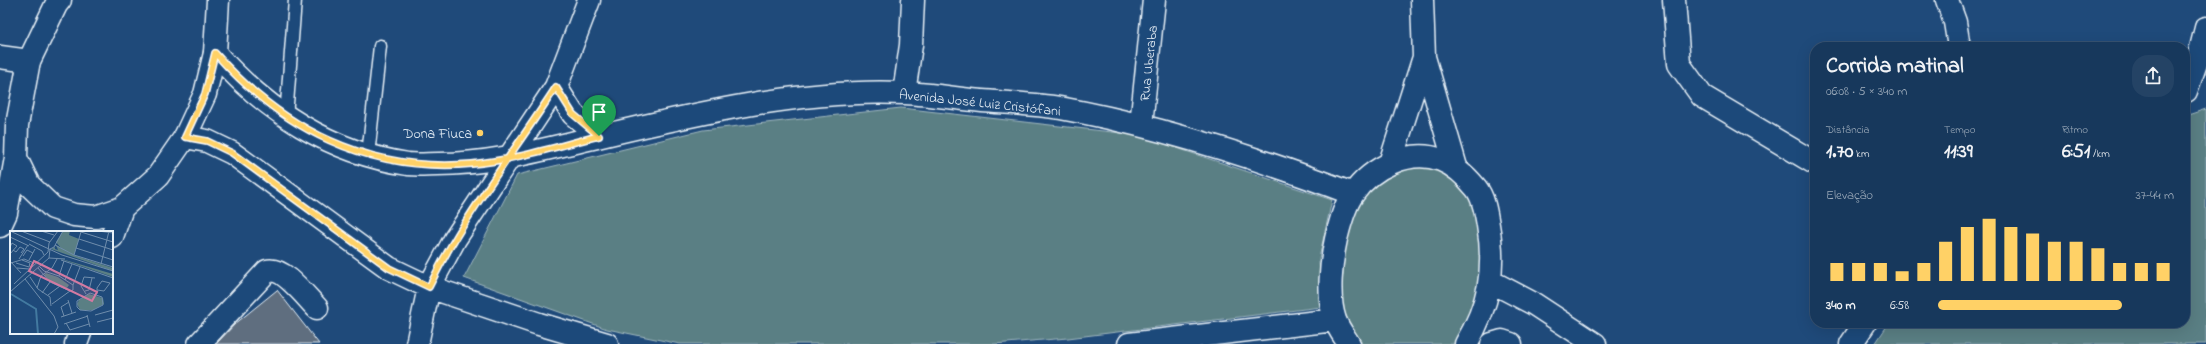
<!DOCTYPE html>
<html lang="pt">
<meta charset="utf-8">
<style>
body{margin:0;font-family:"Indie Flower",sans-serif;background:#244365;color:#f1f3f6;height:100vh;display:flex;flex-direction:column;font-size:15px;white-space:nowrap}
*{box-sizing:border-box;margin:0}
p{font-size:13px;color:#9eacbb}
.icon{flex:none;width:22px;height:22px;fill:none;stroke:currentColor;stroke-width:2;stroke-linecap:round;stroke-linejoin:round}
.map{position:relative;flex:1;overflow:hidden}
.side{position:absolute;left:1810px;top:42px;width:380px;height:286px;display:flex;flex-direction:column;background:#17385c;border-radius:16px;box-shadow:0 4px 16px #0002,0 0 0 1px #365272}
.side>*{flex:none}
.pin{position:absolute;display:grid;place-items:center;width:34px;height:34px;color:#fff;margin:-41px -17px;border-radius:50% 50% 50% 0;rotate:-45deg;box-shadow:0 0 4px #0007}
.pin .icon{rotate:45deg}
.round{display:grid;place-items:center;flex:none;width:42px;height:42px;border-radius:16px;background:#244365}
.overview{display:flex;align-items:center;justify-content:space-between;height:68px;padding:0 16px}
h1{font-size:22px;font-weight:700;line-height:30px}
.metrics{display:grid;grid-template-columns:repeat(3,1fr);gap:6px;height:68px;padding:4px 16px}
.metrics div{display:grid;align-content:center}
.metrics b{font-size:20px;font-weight:700}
.metrics small{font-size:11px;font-weight:400}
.metrics p{font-size:11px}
.chart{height:112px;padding:8px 16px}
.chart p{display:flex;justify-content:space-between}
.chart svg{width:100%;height:72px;margin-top:4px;stroke:#ffd166;stroke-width:6}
ul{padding:0 16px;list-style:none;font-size:13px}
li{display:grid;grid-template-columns:64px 48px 1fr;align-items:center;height:30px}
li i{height:10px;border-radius:5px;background:#ffd166}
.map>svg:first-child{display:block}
</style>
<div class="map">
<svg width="2206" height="344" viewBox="0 0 2206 344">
<rect width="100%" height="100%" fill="#1f4a7a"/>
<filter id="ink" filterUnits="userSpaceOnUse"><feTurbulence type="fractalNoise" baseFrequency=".025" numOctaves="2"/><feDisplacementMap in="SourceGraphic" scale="8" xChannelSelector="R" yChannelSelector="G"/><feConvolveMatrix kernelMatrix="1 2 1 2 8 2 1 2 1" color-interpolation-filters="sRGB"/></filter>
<g filter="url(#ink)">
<path fill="#5a7f84" stroke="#a1b8be" d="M901,108l237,27 194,65 -13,58 2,49 -253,31 -74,6h-314l-73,-15 -143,-51 53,-103 186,-45z
M2206,109v235h-331l14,-21h296v-207z
M1436,165l37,27 10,54 1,39 -25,59h-103l-14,-26 -3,-67 17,-52 41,-30z"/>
<path fill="#5f6e7f" stroke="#e8f1f8" d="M277,290l42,54h-103l19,-20z"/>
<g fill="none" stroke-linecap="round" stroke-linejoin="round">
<g stroke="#e8f1f8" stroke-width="15">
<path id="lane" d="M286,117l9,-117
M368,155l12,-109"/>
</g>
<g stroke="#e8f1f8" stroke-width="25">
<path id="street" d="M1422,0l2,57 32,110
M1674,0l5,64 23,32 111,66 2,-1
M1947,0l8,22 4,25
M215,53c51,58 116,100 193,111 10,1 20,0 30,0 56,0 106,-15 159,-27 97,-23 208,-49 308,-44 26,1 52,6 77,8 26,2 53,3 78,7 100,18 198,50 293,86
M0,57l29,4
M556,87l17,27 26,22
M2186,91l14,-39 6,-24
M904,93l7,-48 2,-45
M1141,125l13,-125
M185,137l22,4 25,12 157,115 40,19 110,37 68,20
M1390,163l34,-106
M1490,281l44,23 61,40
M199,344l68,-73c16,-5 39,26 50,37
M417,344l12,-57 26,-48 101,-152 33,-87
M1129,344l206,-24
M1349,344c-5,-8 -11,-16 -14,-24 -8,-23 -4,-58 1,-81 4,-15 8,-33 17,-45 18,-26 56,-46 88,-34 13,5 26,17 35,28 8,10 10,25 12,37 8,45 1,80 -22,119
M1492,344l10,-3 9,3
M1851,344l14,-21"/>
</g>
<g stroke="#e8f1f8" stroke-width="25">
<path id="secondary" d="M16,158l13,27 24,23 21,7 22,2 26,-9
M0,226l6,-13 10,-55 1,-33 12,-64 27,-56 4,-5
M112,237l10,-29 36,-32 27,-39 20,-43 10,-41 3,-53
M76,344l4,-11"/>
</g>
<use href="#lane" stroke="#1f4a7a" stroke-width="12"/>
<use href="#street" stroke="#1f4a7a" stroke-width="22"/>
<use href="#secondary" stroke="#1f4a7a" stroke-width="22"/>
</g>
</g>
<g fill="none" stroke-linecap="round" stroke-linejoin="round" filter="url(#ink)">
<g stroke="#fff" stroke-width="8">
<path id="route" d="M599,136c-42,10 -84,24 -127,28 -104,9 -190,-35 -257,-111l-10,41 -20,43 22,4 25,12 157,115 40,19c8,-16 16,-32 26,-48 31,-52 68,-101 101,-152l17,27 26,22"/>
</g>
<use href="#route" stroke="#ffd166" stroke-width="5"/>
</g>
<circle fill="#ffd166" stroke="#1f4a7a" stroke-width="1.5" cx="480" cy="133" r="4"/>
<g text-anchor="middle" stroke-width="3" stroke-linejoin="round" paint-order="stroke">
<g font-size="14" fill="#e8f1f8" stroke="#1f4a7a">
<text transform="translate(1148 63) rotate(-84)" y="5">Rua Uberaba</text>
<text transform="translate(980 102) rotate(6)" y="5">Avenida José Luiz Cristófani</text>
</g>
<g font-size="14" fill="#e8f1f8" stroke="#1f4a7a" text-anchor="end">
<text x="472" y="138">Dona Fiuca</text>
</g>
</g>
<g transform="translate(10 231)">
<rect width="103" height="103" fill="#1f4a7a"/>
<path d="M53,0h7l-1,4 10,4 -5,16 -13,-6 15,7 37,12v3l-62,-22 4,-2v2l3,1 -2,-5 5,3 -5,-6zM45,26l58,17v3zM36,42l12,4 11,8 -2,3 -16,-6 -7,-7zM79,63l14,4 1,6 -11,6h-13l-3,-6 2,-4z" fill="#5a7f84"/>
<path fill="none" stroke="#437aa0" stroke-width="2" d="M1,63l25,15 2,25"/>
<path fill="none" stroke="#6f8dac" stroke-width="1" d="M0,0l52,24 51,16M11,0l29,11M31,0l13,4M88,0l15,2M71,1l32,10M0,6l19,9M69,8l34,11M19,13l13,7 2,4M45,14l19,10 39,12M0,16l2,-4 5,3 -7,8M66,17l37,12M3,19l3,2 4,-5 4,2 -3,4M64,24l7,-23M13,25l4,-6 6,3M39,27l16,1M9,28l9,-14M19,29l6,-11M51,29l52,18M1,31l10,11M1,32l13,-4 10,4M6,32l13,4 1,-4 -8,-3M91,33l8,-33M7,37l12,1M28,37l12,14 20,9 3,-1v-5l-14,-9 -15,-5 -4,-4M49,45l5,-15M20,46l8,12 12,8 1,9M15,48l29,37 4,11 -4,7M55,49l7,-16M4,53l34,-32 1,-9 9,-12M63,54l7,-18M27,57l4,-12 11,-8 5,-9M87,59l7,1 6,-8 -8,-2 -5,7v6M75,60l4,-1 3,-12M0,61l39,-34 1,-9 4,-2 9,-16M32,62l8,-11M80,62l12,4 1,8 -12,6 -11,-1 -3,-3v-6zM76,63l-5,-8 3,-9 11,1M38,64l12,-9M58,69l4,13M42,73l18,-13M77,84l3,12M85,84l18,-5M54,85l-3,-9 8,-5M51,86l15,-5M87,91l16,-4M56,92l4,7 19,-6M54,93l24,-8"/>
<path fill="#d37aa2" fill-opacity="0.15" stroke="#d37aa2" stroke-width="2" d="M24,30l63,31 -5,9 -63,-30z"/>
<rect width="103" height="103" fill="none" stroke="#e8f1f8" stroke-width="2"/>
</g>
</svg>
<div class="pin" style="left:599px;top:136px;background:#1e9e55"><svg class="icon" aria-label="arrive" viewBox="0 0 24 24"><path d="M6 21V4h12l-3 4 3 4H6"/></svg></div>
<section class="side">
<div class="overview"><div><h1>Corrida matinal</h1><p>06:08 · 5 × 340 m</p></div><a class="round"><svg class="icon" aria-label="share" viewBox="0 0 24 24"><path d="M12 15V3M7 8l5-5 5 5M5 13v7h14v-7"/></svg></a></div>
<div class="metrics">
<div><p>Distância</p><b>1.70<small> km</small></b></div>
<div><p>Tempo</p><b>11:39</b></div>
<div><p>Ritmo</p><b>6:51<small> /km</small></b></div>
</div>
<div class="chart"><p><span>Elevação</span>37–44 m</p>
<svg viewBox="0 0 160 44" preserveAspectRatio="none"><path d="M5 44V33M15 44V33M25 44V33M35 44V38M45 44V33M55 44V20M65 44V11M75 44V6M85 44V11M95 44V15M105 44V20M115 44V20M125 44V24M135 44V33M145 44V33M155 44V33"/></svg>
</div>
<ul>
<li><b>340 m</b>6:58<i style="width:78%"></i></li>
</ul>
</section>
</div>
